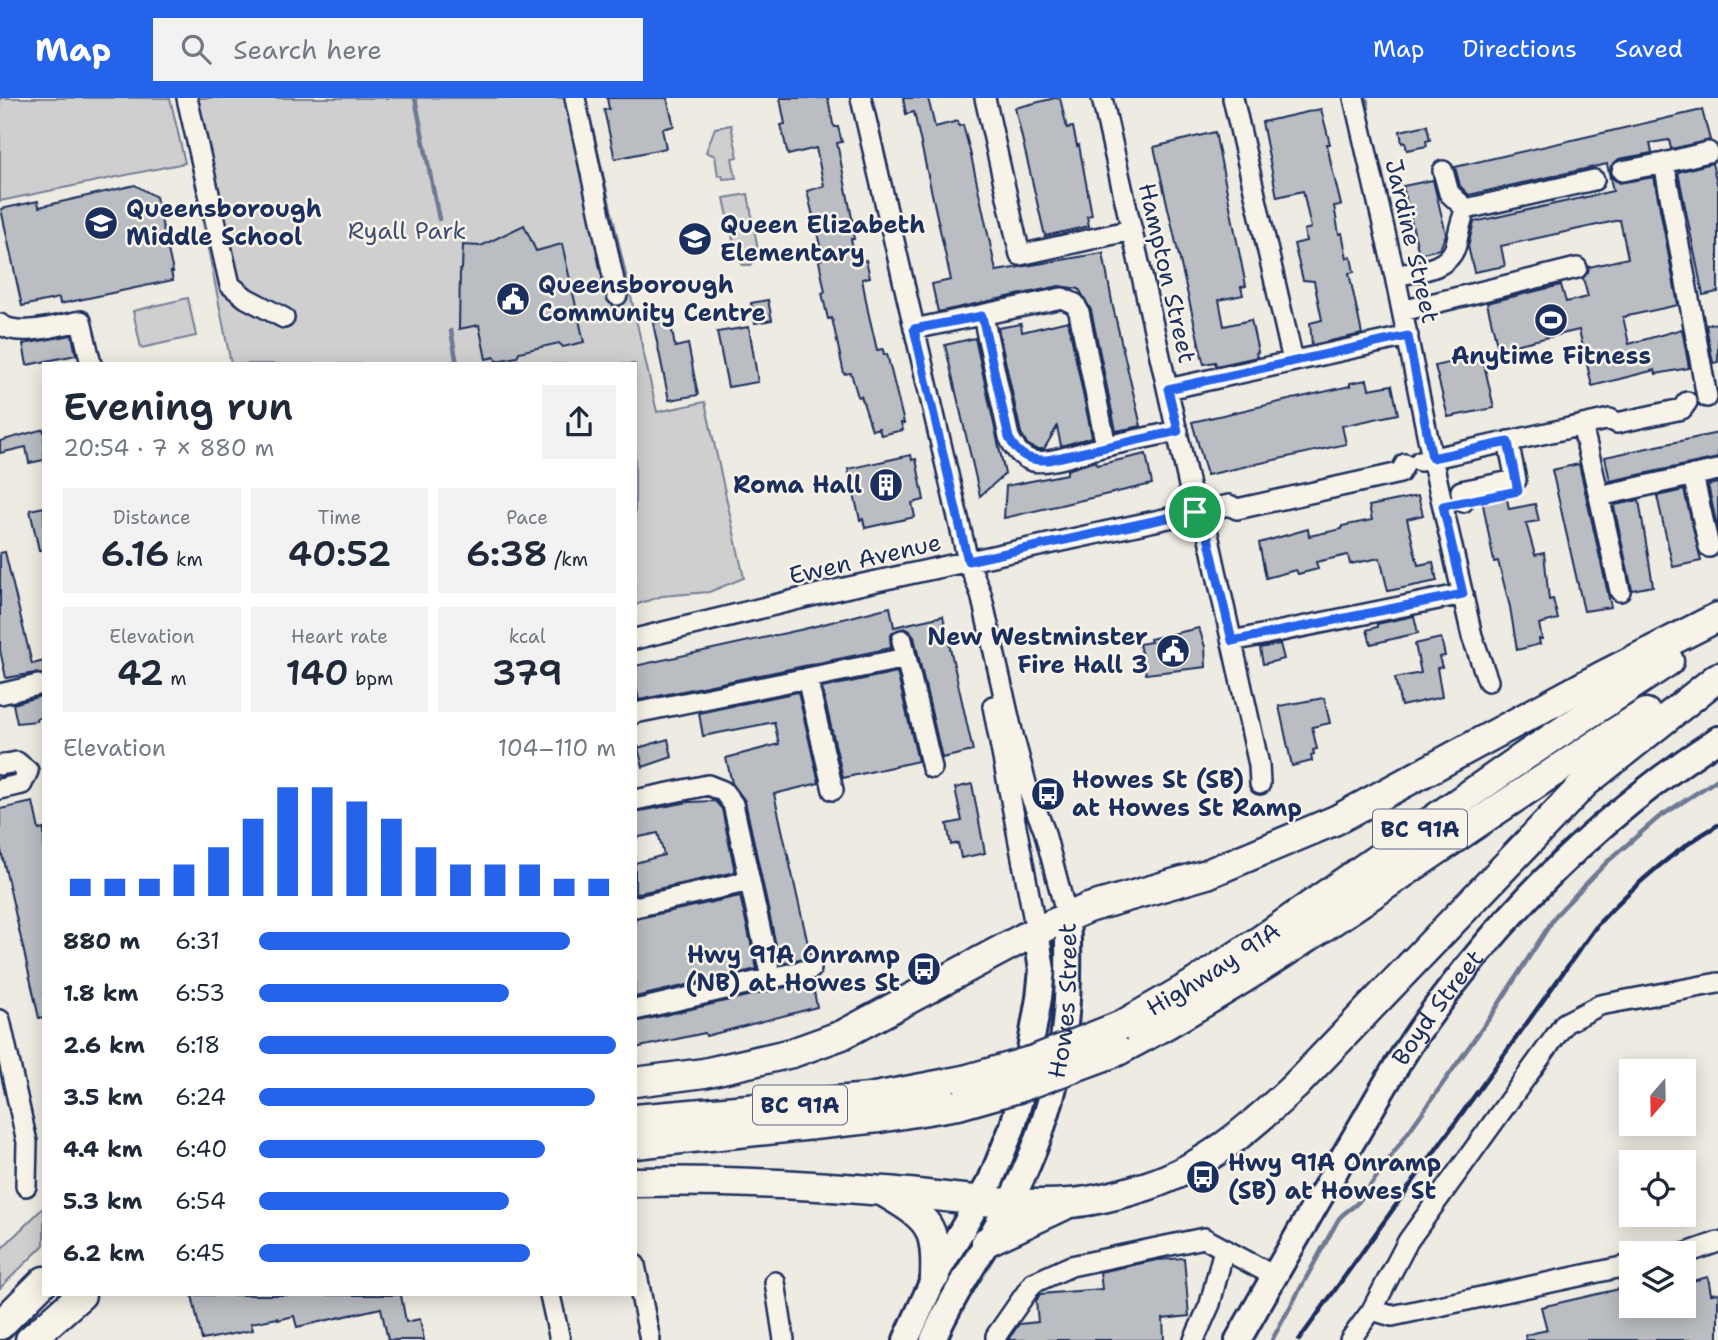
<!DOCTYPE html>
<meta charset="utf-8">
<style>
body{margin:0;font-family:"Shantell Sans",sans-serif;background:#f2f2f3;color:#1f2937;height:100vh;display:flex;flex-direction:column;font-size:26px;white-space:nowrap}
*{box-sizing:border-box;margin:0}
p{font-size:23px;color:#747a83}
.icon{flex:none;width:38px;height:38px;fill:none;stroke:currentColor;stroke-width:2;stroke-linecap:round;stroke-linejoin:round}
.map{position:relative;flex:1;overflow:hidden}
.drawer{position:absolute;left:42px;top:264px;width:595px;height:934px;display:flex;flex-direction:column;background:#fff;border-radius:0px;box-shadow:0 4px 18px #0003}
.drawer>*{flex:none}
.needle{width:46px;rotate:200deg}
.controls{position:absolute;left:1619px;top:961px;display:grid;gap:14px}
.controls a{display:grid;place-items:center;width:77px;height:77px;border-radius:0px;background:#fff;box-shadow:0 4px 18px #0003;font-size:35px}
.pin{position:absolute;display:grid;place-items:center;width:60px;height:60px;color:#fff;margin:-30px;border:4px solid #fff;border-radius:50%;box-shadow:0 2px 7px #0007}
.round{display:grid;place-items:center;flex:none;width:74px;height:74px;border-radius:0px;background:#f2f2f3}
.summary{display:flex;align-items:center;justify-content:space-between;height:119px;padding:0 21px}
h1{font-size:38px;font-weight:600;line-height:52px}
.stats{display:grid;grid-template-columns:repeat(3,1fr);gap:10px;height:119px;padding:7px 21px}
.stats div{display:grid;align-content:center;border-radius:0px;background:#f2f2f3;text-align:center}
.stats b{font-size:35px;font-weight:600}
.stats small{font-size:19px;font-weight:400}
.stats p{font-size:19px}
.chart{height:196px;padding:14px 21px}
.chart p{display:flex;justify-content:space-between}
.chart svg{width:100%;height:126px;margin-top:7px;stroke:#2563eb;stroke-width:6}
ul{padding:0 21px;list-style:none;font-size:23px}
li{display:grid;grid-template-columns:112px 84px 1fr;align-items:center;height:52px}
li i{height:18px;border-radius:9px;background:#2563eb}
header{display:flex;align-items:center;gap:42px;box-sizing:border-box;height:98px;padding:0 35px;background:#2563eb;color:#fff}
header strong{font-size:33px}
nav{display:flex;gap:38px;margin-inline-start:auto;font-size:24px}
.search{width:490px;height:63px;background:#f2f2f3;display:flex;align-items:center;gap:18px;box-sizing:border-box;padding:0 24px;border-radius:0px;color:#747a83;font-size:26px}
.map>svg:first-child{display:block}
</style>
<header>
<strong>Map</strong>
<div class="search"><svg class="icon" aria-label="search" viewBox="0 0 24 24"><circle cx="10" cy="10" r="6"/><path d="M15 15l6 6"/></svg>Search here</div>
<nav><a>Map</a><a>Directions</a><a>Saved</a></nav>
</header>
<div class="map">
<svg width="1718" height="1242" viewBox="0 0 1718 1242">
<rect width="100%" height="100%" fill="#eeebe2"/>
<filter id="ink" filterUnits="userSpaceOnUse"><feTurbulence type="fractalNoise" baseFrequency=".0143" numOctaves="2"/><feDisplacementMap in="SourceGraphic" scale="14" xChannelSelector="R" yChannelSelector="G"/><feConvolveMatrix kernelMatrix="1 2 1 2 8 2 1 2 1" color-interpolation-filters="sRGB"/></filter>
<g filter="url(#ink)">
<path fill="#cfcfcf" stroke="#757f96" stroke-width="2" d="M0,0h170l15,65 -185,38z
M178,0h408l71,314 48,-10 39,176 -35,14 -47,4 -27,9v-241h-404z
M731,27l7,32 -6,1 4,20 -13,1 -1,-4 -4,1 -3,-20 -9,-4 9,-24z
M748,96l11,62 -9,9h-7l-6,-7 -13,-60z
M188,200l8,38 -55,12 -8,-37z
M44,1109v38l-44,43v-38z"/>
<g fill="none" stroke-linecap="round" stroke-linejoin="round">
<path stroke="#6e7992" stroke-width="4.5" d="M415,0l24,121
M1366,0l2,10
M451,233l6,33
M1272,1242l66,-120c6,-9 15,-11 22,-20l133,-187 63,-98 51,-53 51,-44 60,-39"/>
</g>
<path fill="#babdc2" stroke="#1b2f5e" stroke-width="2" d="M607,0h60l7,28 -12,3 4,19 -51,11 -11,-49 5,-1z
M780,0h48l5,26 2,3h3l4,15 -5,1 18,90 -2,1 1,5h-3l5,24 10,-3 4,17 -8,2 6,32 9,39 6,-1 1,6 3,-1 17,69h-3l2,7 -22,5 -2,-7 -7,2 -11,-34 -3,1 -7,-24 -7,1 -12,-56 -4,1 -6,-26 3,-1 -6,-31 4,-3 -16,-67 17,-5 -8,-38 -28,7 -7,-30 4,-1z
M903,0h25l7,29 23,-6 1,5 4,-1 7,26 26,120 107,-18 10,54 28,119 -25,5 -25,-121 -12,-21 -20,-3 -121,26 -6,-28 19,-4 -37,-168 -8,2z
M1055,0h5l7,30 6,-1 4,19 2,-1 13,70 -5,1 2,10 -44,10 -30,-128z
M1321,11l9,35h-3l4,20 10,41 -7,1 5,28 3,-1 5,25 4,-1 3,15 -5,1 13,61 -50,11 -2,-22 12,-3 -8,-39 -11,-1 -9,-36 12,-3 -2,-11 7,-2 -8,-37 -26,6 -15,-75z
M1702,12l8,30 -39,9 -2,-9 -19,3 2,10 -33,6 -8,7 -1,7 2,5 7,5 35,-6 24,128 -55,12 6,27 53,-15 7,39 -33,6 -1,-4 -63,16 -13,-56 -81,19 -11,-46 74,-18 5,17 22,-5 -5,-19 5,-6 1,-5 39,-9 -8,-38 -119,26 4,20 -31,6 -6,-26 6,-24 139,-31 -6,-27 -138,31 -9,-9 -5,-19z
M1427,27l3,15 -4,1 1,5 -20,4 -2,-8 -3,1 -2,-12z
M1215,34l31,154 -5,1 2,8 -24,5 5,26 27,-6 7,32 -2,1 1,4 -41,9 -1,-4 -11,2 -1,-3 -49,-214z
M1712,65l6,24v105l-15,3 -25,-123z
M1433,82l13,54 -6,15 -21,5 -16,-68z
M135,87l21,12 17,75h-2l2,8 -113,24 -1,-6 -37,8 -21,-97 37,-8 1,6z
M524,127l12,26 26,-7 22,98 -21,5 -4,-4 -40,9 -2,5 -21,4 -1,-4 -9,2 -7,-34 -20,4 1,-59 2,-1 1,-24 18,1z
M768,202l4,20 -17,3 -4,-20z
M670,222l5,27 13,-3 10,51 -29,5 -16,-77z
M1068,223l24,116 -31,9 -4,-19 -13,22h-8l-9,-5 -6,-11 -23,-105 23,-4 1,8z
M1718,225v39l-5,1 -7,-38z
M749,229l9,55 -30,5 -11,-55z
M72,237l4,20 -49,10 -4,-21z
M975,240l30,136 -25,22 -35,-151z
M1482,257l12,53 -46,9 -13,-51z
M1367,282l2,9 23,-4 6,29 -56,12 4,18 -139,31 -15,-53 158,-36v-3z
M44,331v31l-15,3 -3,-16 -26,6v-12z
M1718,335v25l-108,23 -5,-24z
M1146,356l6,30 -148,34 2,-32 61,-12v-4l29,-9 1,4z
M911,357l1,5 4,-1 8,41 -12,3 3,14 -50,11 -2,-9 -3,1 -12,-51z
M1579,366l32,143 -27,4 -32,-141z
M1718,385v48l-10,-46z
M1684,392l17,71 -28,6 -16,-71z
M1506,396l3,15 26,-5 4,17 -13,2 9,32 9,-2 5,47 4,-1 5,20 -19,5 3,15h-3l1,5 -23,6 -7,-43 -12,-46 -4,1 -12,-63z
M1418,398l5,19 -16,4 11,46 15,-3 4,19 -49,10 -8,-33 -30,6 -2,-9 -32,7 2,7 -20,5 -2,-4 -30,8 -7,-35 49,-14 1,7 33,-7v-3l30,-6 -3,-14z
M1639,402l14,86 -21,4 -18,-83 1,-2z
M44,409v43h-5l-9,-40z
M5,454l27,112 12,-3v14l-9,-2 -29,5 -6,-28v-97z
M890,509l4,20 49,-11 30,135 -31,7 -28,-121 -4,-6 -5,-3 -12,4 -3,5 1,11 -252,52 -4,-17v-17l169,-37z
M1414,518l4,17 -47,11 -4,-14 10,-3v-3z
M1199,530l6,19 1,20 -60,7 -7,-30 12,-2 -1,-3z
M1441,540l4,18 -6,1 3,10 -5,1 5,29 -41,9 -6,-28 26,-5 -6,-29z
M1280,546l4,15 -21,5 -3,-16z
M897,574l21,89 -75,17 -21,-90z
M798,594l21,91 -45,11 36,159 -3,1v3l-27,7 -35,-163 -13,-18 -6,-25 53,-14 -5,-22 -71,14 -4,-23z
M44,597v22l-8,2 1,2 -20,2 -4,-19z
M1324,600l6,25 -18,4 5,22 -4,1 1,4 -3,1 1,6 -20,5 -13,-60z
M668,641l4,18 -29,10 -5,-19z
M972,686l13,69 -24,5 -3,-15 -7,2 -4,-21 15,-3 -7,-33z
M715,703l7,8 13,63 -100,22v-31l29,-8 -6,-22 -23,5v-26l54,-10z
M33,704l6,28 5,-1v189h-5l-39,-172v-37z
M740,798l17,73 -122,28v-78z
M812,883l5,26 -111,29 -1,-3 -70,15v-26z
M1184,1160l5,58 -26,3 1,21h-156l11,-16 19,-2 -2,-21 4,-7 62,-5 -2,-17 57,-12z
M1708,1179l3,17 7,-1v47h-192l-1,-5 22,-5 -6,-23 87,-20 3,8v11h53v-23z
M192,1197h209l5,27 14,-3 4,21h-36l-7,-32 -84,19 -3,-11 -16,4v-2l-27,5 2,7 -51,10z"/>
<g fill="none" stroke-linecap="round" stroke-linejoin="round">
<g stroke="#1b2f5e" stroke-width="24">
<path id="minor" d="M187,0l43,187 16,13 38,20
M575,0l42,197
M861,0l107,463 13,33 31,137 15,56 17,43 23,87
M985,0l35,157 112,-25
M1102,0l93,414 10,12 3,10 51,231 1,19
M1233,0l60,263
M1354,0l41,178 37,182 40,178 16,45
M1664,65l44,-11
M1443,73l6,22 17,16
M1622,73l42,-8 43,234
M1395,178c21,-5 51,-5 60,-28 4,-14 4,-24 11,-39l128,-29
M1402,213l175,-43
M983,218l26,121c5,11 12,21 24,24 17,4 55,-11 73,-15
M0,226c18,14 59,1 81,-3l10,43
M914,231l148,-31 13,6 4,8 27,134 72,-15
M1168,291l240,-53
M1582,327l17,71 119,-26
M1420,363l190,-42 7,4 65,-14 5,-7
M1693,377l16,72
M1599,398l21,95
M1463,404l-2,-11 55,-11 -8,-39
M635,541l205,-50 389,-84 8,4 163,-36 5,-9
M902,542l30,128
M1232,543l231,-47
M807,580l26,112
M0,596l38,-9
M993,608l43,225
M635,615l271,-55
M0,667l17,-3 11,9
M0,691l22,-5 6,-13
M635,702l73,-15 15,6 10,13 38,174
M635,809l115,-26
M635,912l176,-41
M0,922l27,122 -1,44
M1684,1156l34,-12
M635,1167l15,75
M775,1184l9,58
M550,1197l10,45
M1372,1212l20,6 239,-51
M996,1242v-4l37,-53 38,-17 133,-28 70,38
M1194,1242l16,-36 14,-55
M1350,1242l22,-30 36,-69 157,-218 35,-18 118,-22"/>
</g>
<g stroke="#1b2f5e" stroke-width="30">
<g id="major">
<path d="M906,1242l29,-64 56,-96 22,-54 12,-47 14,-81 3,-28 -6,-39"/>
<path id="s1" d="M933,1242c21,-49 53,-92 78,-140 48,-93 62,-178 56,-283"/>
<path id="s2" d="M1238,1242c36,-64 74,-129 111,-193 25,-42 48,-86 77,-126 80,-111 177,-208 292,-282"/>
</g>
</g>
<g stroke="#1b2f5e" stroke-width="33">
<g id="highway">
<path id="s3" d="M1122,927l68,-39 72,-47 264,-184 143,-94"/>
<path d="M1118,953c185,-98 350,-229 528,-338"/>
<path d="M635,984l69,-9 88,-20 50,-18 194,-104 52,-23 119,-34 129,-54 264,-143 118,-60"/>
<path d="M635,1021l234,-21 95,-18"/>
<path d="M635,1046l244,-26 79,-13"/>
<path d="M635,1084c83,-2 166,2 249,9 59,4 128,17 186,12 26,-2 52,-9 77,-17 59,-19 104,-59 148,-100l290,-303 133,-106"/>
<path d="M887,1096c41,24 50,32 48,82"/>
<path d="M986,1144l77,-36"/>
<path d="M0,1227l44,-44"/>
<path d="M30,1242l51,-45"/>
</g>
</g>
<use href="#minor" stroke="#f7f3e8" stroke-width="19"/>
<use href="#major" stroke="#f7f3e8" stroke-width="24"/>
<use href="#highway" stroke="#f7f3e8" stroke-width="28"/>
<path stroke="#1b2f5e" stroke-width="4.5" d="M1299,1242l299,-416c36,-39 73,-72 120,-99"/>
<g stroke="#1b2f5e" stroke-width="33" stroke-linecap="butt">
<path id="highway-bridge" d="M964,982l70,-20 88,-35
M958,1007l60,-17 100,-37"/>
</g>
<use href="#highway-bridge" stroke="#f7f3e8" stroke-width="28"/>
</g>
</g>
<g fill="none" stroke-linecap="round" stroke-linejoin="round" filter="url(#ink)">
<g stroke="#fff" stroke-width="14">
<path id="route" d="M982,218l27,122c9,17 19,23 39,22l130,-29 -10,-42 240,-53 24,122 76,-16 10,49 -75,15 20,88 -231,47 -27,-117 -10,-12 -227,49 -54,-232z"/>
</g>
<use href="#route" stroke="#2563eb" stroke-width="9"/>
</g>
<defs>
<g id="school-disc" transform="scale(1.75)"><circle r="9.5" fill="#1b2f5e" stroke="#f7f3e8"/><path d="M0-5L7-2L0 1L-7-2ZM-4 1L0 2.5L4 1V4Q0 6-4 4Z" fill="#fff"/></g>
<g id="civic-disc" transform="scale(1.75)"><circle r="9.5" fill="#1b2f5e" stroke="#f7f3e8"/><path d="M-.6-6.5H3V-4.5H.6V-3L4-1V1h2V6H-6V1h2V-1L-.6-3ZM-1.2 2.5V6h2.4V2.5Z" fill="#fff"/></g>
<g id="stadium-disc" transform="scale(1.75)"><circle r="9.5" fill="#1b2f5e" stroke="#f7f3e8"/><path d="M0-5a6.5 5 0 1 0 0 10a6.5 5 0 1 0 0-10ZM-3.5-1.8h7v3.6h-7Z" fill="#fff"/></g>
<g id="building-disc" transform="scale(1.75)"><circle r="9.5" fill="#1b2f5e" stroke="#f7f3e8"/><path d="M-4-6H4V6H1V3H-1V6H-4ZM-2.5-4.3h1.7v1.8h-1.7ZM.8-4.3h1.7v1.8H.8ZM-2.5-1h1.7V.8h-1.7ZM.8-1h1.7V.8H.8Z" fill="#fff"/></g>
<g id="bus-disc" transform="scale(1.75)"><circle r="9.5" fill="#1b2f5e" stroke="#f7f3e8"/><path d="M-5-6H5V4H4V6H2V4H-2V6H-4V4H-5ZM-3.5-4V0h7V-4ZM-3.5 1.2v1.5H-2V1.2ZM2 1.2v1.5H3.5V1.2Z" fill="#fff"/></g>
</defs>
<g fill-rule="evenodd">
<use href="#school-disc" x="101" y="125"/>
<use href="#school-disc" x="695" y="141"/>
<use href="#civic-disc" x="513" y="201"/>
<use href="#stadium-disc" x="1551" y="222"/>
<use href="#building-disc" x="886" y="387"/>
<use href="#civic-disc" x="1173" y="553"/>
<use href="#bus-disc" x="1048" y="696"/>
<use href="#bus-disc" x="924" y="871"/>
<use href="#bus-disc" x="1203" y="1079"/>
</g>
<g text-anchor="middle" stroke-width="5" stroke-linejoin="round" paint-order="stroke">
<g fill="#f7f3e8" stroke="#5d6a87" stroke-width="2">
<rect x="1373" y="711.5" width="94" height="39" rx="5"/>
<rect x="753" y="987.5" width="94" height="39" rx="5"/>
</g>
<g font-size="23" font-weight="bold" fill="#1b2f5e">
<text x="1420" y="739">BC 91A</text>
<text x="800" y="1015">BC 91A</text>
</g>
<g font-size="24" font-weight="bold" fill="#1b2f5e" stroke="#f7f3e8" text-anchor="start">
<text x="126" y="119">Queensborough<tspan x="126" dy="28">Middle School</tspan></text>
<text x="720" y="135">Queen Elizabeth<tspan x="720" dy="28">Elementary</tspan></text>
<text x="538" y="195">Queensborough<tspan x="538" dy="28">Community Centre</tspan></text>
<text x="1551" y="266" text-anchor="middle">Anytime Fitness</text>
<text x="862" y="395" text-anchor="end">Roma Hall</text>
<text x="1148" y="547" text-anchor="end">New Westminster<tspan x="1148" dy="28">Fire Hall 3</tspan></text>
<text x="1072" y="690">Howes St (SB)<tspan x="1072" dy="28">at Howes St Ramp</tspan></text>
<text x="900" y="865" text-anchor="end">Hwy 91A Onramp<tspan x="900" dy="28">(NB) at Howes St</tspan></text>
<text x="1228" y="1073">Hwy 91A Onramp<tspan x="1228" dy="28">(SB) at Howes St</tspan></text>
</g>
<g font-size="24" fill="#3f4f75" stroke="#f7f3e8">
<text x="407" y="141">Ryall Park</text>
</g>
<g font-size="24" fill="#1b2f5e" stroke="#f7f3e8">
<text transform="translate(1412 143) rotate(77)" y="8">Jardine Street</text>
<text transform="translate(1167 175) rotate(77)" y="8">Hampton Street</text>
<text transform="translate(865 461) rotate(-13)" y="8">Ewen Avenue</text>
<text dy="8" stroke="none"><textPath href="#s3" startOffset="107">Highway 91A</textPath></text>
<text dy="8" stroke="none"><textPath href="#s1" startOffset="369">Howes Street</textPath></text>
<text dy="8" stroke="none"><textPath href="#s2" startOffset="388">Boyd Street</textPath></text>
</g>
</g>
</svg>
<div class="controls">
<a><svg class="needle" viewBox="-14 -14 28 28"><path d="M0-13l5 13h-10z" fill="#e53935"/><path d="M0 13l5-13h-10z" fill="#747a83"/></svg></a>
<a><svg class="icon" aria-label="locate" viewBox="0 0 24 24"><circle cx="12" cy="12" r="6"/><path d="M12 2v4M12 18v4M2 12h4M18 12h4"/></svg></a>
<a><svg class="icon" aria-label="layers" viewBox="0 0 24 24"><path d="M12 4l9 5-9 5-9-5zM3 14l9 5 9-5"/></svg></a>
</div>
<div class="pin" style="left:1195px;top:414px;background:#1e9e55"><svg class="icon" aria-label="arrive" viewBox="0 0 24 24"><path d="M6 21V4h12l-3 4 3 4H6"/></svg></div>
<section class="drawer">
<div class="summary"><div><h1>Evening run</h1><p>20:54 · 7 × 880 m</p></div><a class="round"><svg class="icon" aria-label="share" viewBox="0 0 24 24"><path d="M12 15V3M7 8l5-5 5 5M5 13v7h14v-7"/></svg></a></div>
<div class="stats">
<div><p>Distance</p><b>6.16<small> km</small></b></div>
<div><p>Time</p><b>40:52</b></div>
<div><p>Pace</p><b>6:38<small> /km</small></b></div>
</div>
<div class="stats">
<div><p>Elevation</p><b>42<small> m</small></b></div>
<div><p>Heart rate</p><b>140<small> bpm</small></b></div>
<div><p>kcal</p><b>379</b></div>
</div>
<div class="chart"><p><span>Elevation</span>104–110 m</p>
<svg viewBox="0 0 160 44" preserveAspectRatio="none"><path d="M5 44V38M15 44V38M25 44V38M35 44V33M45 44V27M55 44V17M65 44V6M75 44V6M85 44V11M95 44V17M105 44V27M115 44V33M125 44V33M135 44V33M145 44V38M155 44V38"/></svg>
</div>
<ul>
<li><b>880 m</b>6:31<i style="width:87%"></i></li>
<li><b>1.8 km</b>6:53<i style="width:70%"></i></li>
<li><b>2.6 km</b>6:18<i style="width:100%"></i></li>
<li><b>3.5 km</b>6:24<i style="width:94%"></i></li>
<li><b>4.4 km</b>6:40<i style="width:80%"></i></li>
<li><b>5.3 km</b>6:54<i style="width:70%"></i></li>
<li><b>6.2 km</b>6:45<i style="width:76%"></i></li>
</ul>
</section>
</div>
